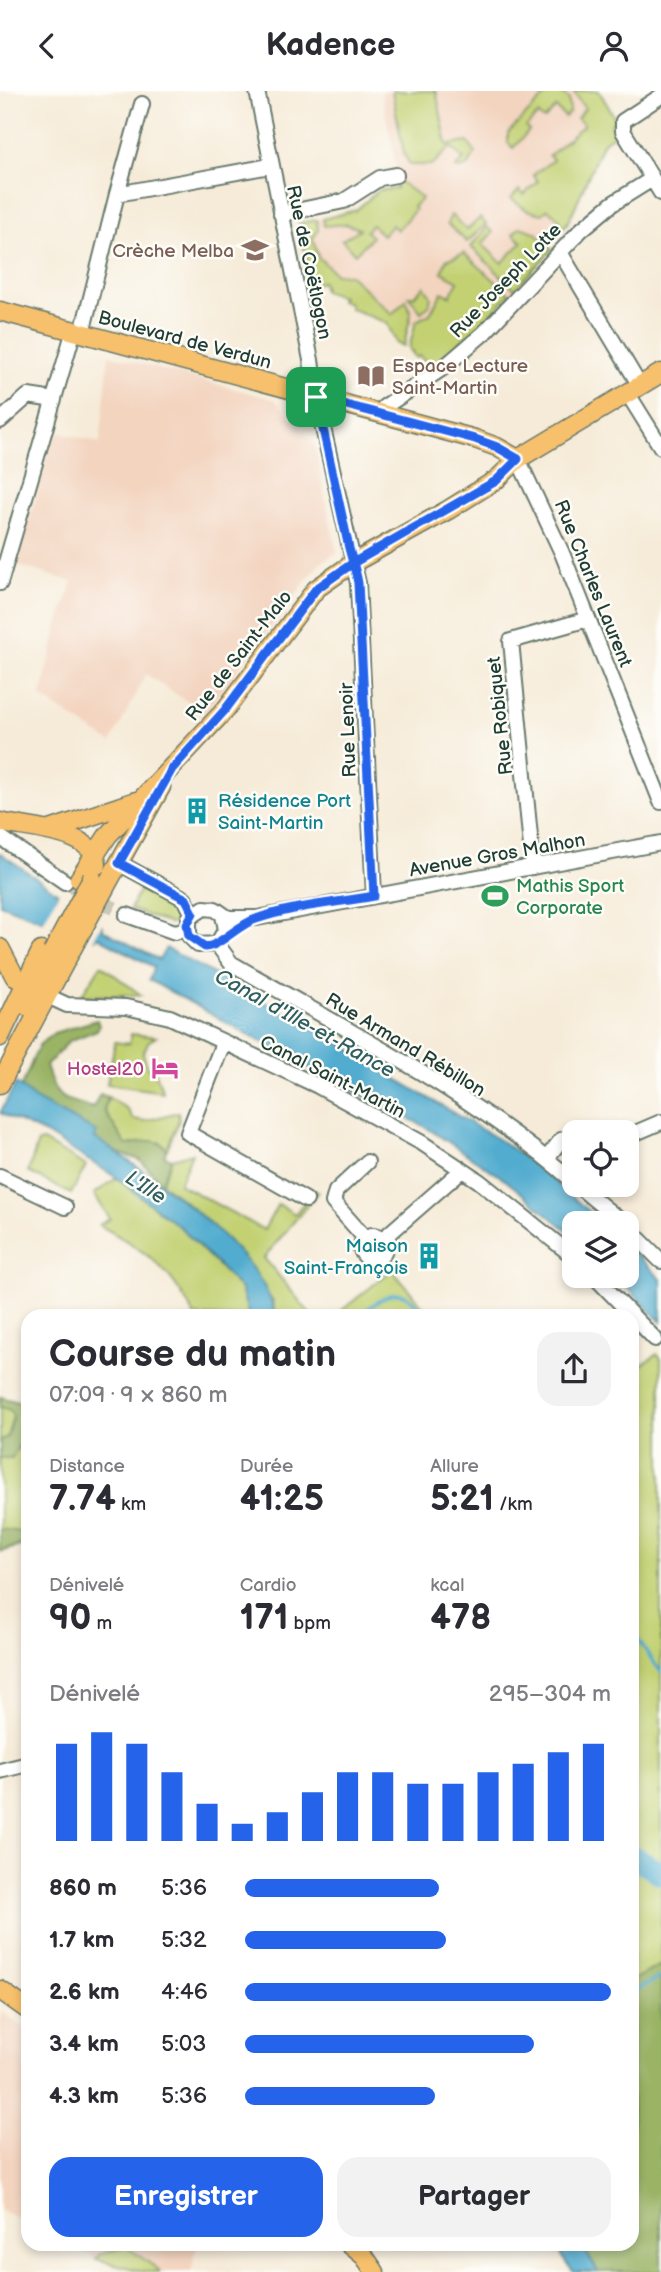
<!DOCTYPE html>
<html lang="fr">
<meta charset="utf-8">
<style>
body{margin:0;font-family:"Balsamiq Sans",sans-serif;background:#f2f2f3;color:#2b2b33;height:100vh;display:flex;flex-direction:column;font-size:26px;white-space:nowrap}
*{box-sizing:border-box;margin:0}
p{font-size:23px;color:#7c7c81}
.icon{flex:none;width:38px;height:38px;fill:none;stroke:currentColor;stroke-width:2;stroke-linecap:round;stroke-linejoin:round}
.map{position:relative;flex:1;overflow:hidden}
.drawer{position:absolute;left:21px;top:1218px;width:618px;height:942px;display:flex;flex-direction:column;background:#fff;border-radius:21px;box-shadow:0 4px 10px #0003}
.drawer>*{flex:none}
.fabs{position:absolute;left:562px;top:1029px;display:grid;gap:14px}
.fabs a{display:grid;place-items:center;width:77px;height:77px;border-radius:14px;background:#fff;box-shadow:0 4px 10px #0003;font-size:35px}
.pin{position:absolute;display:grid;place-items:center;width:60px;height:60px;color:#fff;margin:-30px;border-radius:14px;box-shadow:0 4px 10px #0006}
.round{display:grid;place-items:center;flex:none;width:74px;height:74px;border-radius:21px;background:#f2f2f3}
.headline{display:flex;align-items:center;justify-content:space-between;height:119px;padding:0 28px}
h1{font-size:38px;font-weight:700;line-height:52px}
.stats{display:grid;grid-template-columns:repeat(3,1fr);gap:10px;height:119px;padding:7px 28px}
.stats div{display:grid;align-content:center}
.stats b{font-size:35px;font-weight:700}
.stats small{font-size:19px;font-weight:400}
.stats p{font-size:19px}
.chart{height:196px;padding:14px 28px}
.chart p{display:flex;justify-content:space-between}
.chart svg{width:100%;height:126px;margin-top:7px;stroke:#2563eb;stroke-width:6}
.button{display:flex;gap:14px;margin-top:auto;padding:14px 28px}
.button a{flex:1;height:80px;border-radius:21px;background:#2563eb;color:#fff;font-size:28px;font-weight:700;line-height:80px;text-align:center}
.button a+a{background:#f2f2f3;color:#2b2b33}
ul{padding:0 28px;list-style:none;font-size:23px}
li{display:grid;grid-template-columns:112px 84px 1fr;align-items:center;height:52px}
li i{height:18px;border-radius:9px;background:#2563eb}
header{display:flex;justify-content:space-between;align-items:center;height:91px;padding:0 28px;background:#fff;font-size:32px;font-weight:700}
.map>svg:first-child{display:block}
</style>
<header><svg class="icon" aria-label="back" viewBox="0 0 24 24"><path d="M15 5l-7 7 7 7"/></svg>Kadence<svg class="icon" aria-label="person" viewBox="0 0 24 24"><circle cx="12" cy="8" r="4"/><path d="M4 21q1-7 8-7t8 7"/></svg></header>
<div class="map">
<svg width="661" height="2181" viewBox="0 0 661 2181">
<rect width="100%" height="100%" fill="#fdfcf7"/>
<filter id="ink" filterUnits="userSpaceOnUse"><feTurbulence type="fractalNoise" baseFrequency=".0143" numOctaves="2"/><feDisplacementMap in="SourceGraphic" scale="14" xChannelSelector="R" yChannelSelector="G"/><feConvolveMatrix kernelMatrix="1 2 1 2 8 2 1 2 1" color-interpolation-filters="sRGB"/></filter>
<filter id="wash" filterUnits="userSpaceOnUse"><feTurbulence type="fractalNoise" baseFrequency=".00686" numOctaves="4" result="noise"/><feDisplacementMap in="SourceGraphic" scale="28" xChannelSelector="R" yChannelSelector="G"/><feGaussianBlur stdDeviation="1.57" result="paint"/><feColorMatrix in="noise" values="0 0 0 0 0 0 0 0 0 0 0 0 0 0 0 0 0 1.4 0 .05"/><feComposite in="paint" operator="in"/></filter>
<g filter="url(#wash)">
<rect width="100%" height="100%" fill="#f6ebd8"/>
<path fill="#f3d4bf" d="M381,0h208l27,43 -13,8 -34,79 -21,24 4,5 -72,76 -42,35 -23,-34 -74,-26 1,-4 -18,-6 -2,-9 -10,2 -13,-61 57,-13 23,-20 17,-1v-21z
M109,264l166,45 39,42 23,111 -17,10 -116,150 -58,-39 -35,69 -70,-46 17,-72 15,-43 -57,-17 39,-134 45,12z
M0,1920l28,20v193l-28,-14z
M66,2153h132l-7,28h-47l-41,-10z"/>
<path fill="#c3d173" stroke="#718754" stroke-width="2" d="M392,0h44l11,54 21,-3 7,11 -6,12 -7,4 -6,-1 8,-9 -13,-12 -19,18h-22l-6,-11z
M550,0h8l11,8 1,13 -5,5 -9,-9 -12,12 -6,-5 -12,12 3,4 -16,17 -5,-5v-10z
M573,0h26l16,27 -4,8 5,8 -13,8 -34,79 -8,9 -2,-11 -11,-10 -6,5 -15,-4 -16,-11 8,-9 5,5 14,-14 -5,-6 20,-15 -4,-4 35,-31 -7,-7 8,-9z
M397,89l25,18 -9,9 2,3 -18,20 -5,-5 -9,10 -11,-10 -6,6 6,6 -17,17 -13,-14 18,-11 -15,-5 -21,2 -1,-7 33,-9 23,-20 17,-1z
M451,124l16,15 13,-12 6,6 -19,18 -20,-18z
M317,129l1,11 -5,7 5,19 18,17 14,1 42,39 14,-14 5,14 -7,32 -7,-2 -10,-21 -38,-15 1,-4 -9,-3 1,-4 -18,-6 -2,-9 -10,2 -13,-61z
M487,136l6,5 -11,12 20,19 20,-21 -9,-8 7,-7 15,5 17,18 -37,39 -44,-42z
M464,162l46,41 -30,32 -51,42 -9,-12 -4,2 -7,-10 7,-27 14,-7 12,-22 8,4 8,-15 -16,-9 4,-12z
M424,195l7,10 -2,10 -8,6 -12,-16h5z
M141,796l34,16 5,7 -4,12 -6,2 -40,-15z
M101,874l40,30 -60,1z
M131,943l25,3 -8,5 -5,12 5,14 5,-1 10,25 -56,-8 8,-42 14,2z
M108,1006l19,12 6,10 12,2 33,-9 1,8 -12,29 -7,-7 -34,4 -22,-36z
M43,1050l43,25 -15,28 -43,-22 10,-30z
M192,1062l-13,31 85,46 14,-26 17,10 19,-24 4,2 -54,66 48,58h-37l-2,-15 -86,-98 -26,-20 11,-24z
M117,1087l65,51 59,60 8,27h-55c-23,-48 -49,-66 -95,-91l11,-6 -16,-25z
M392,1179l39,46h-96z
M657,1263l4,5v913h-63l-17,-28 51,-1v-871z
M0,1306l21,6 7,5v136l-28,8z
M127,2156l32,23v2h-15l-48,-13 5,-5z"/>
<path fill="#9ab365" stroke="#5c784c" stroke-width="2" d="M97,929l2,6 -2,4 -28,11 -23,25c12,38 14,30 47,42l7,-14 8,3 -4,13 22,35c18,-2 26,-10 41,4l-3,7 8,3 -11,24 -21,-23 -40,-13 -80,-57 19,-45 15,-12z
M0,1306l21,6 7,5v47l-6,-1 -3,-9 -7,13h-12v-18l7,-3 6,-21 -3,-6 -10,-3z
M0,1438l28,4v10l-28,8z
M661,1874v307h-63l-17,-28 51,-1v-263z"/>
<path fill="#51accf" stroke="#387482" stroke-width="2" d="M0,762l58,40 -2,6 47,27v4l56,30 7,-12 185,101 10,9 145,86 33,24 63,55h-28v13l-70,-57 -80,-53 -89,-44 -186,-102 5,-13 -56,-30 -3,2 -49,-22 -2,4 -44,-17z
M16,992l19,16 62,33 -2,6c53,36 170,112 180,178h-26l-8,-27 -59,-60 -65,-51 -71,-44 -46,-21z
M627,1154l34,34v43l-45,-46h10z
M554,2153h27l17,28h-25z"/>
<path fill="#f6ebd8" d="M60,799v7l43,25 -11,20 -45,-21 -5,3z"/>
<g fill="none" stroke-linecap="round" stroke-linejoin="round">
<path stroke="#51accf" stroke-width="3.5" d="M358,1225c26,-19 44,-38 66,0
M632,1541l29,40
M632,1901l29,-15"/>
<path stroke="#51accf" stroke-width="23" d="M632,1765l29,18"/>
</g>
</g>
<g filter="url(#ink)">
<g fill="none" stroke-linecap="round" stroke-linejoin="round">
<path stroke="#cbc8b7" stroke-width="14" stroke-dasharray="14 7" stroke-linecap="butt" d="M65,791l62,33"/>
<g stroke="#6a7a6d" stroke-width="18">
<path id="minor" d="M257,0l54,269 5,37 42,186 16,313
M661,5l-38,25v10l38,62
M117,103l25,-90
M281,123l63,-13 36,-23 16,-3
M560,161l80,134
M82,242l35,-139 153,-28
M628,303l33,53
M384,316l59,-39 41,-35 97,-103 31,-26 40,-25
M0,330l28,-25 26,4
M518,368l44,94 99,249
M0,492l74,-253
M0,746l65,45
M119,772l66,36 8,15
M533,776l-22,-226 77,-22
M127,824l48,17 12,-3
M223,825l3,13 -9,15 -19,1 -9,-9v-18l15,-10 11,1 13,9h29l404,-75
M217,853l14,19c116,68 242,130 343,219
M39,901l28,13 59,2 44,10 148,69 104,57 57,38 95,76
M223,952l-35,90 118,67
M626,1046l35,-15
M547,1067l14,-18 13,-4
M0,1085l65,31
M577,1094l46,38
M626,1135l35,35
M361 1156a12 12 0 1 1 24 0a12 12 0 1 1-24 0Z
M365,1147l-32,-36 3,-11 31,-29
M383,1148l79,-69
M594,1185l61,63
M0,1680l28,-7"/>
</g>
<g stroke="#6a7a6d" stroke-width="21">
<path id="major" d="M0,220l475,128 22,8 21,12
M0,731c26,7 95,8 97,43
M50,739l86,-29
M79,788l29,-44 117,-125 91,-121 37,-26 95,-53 48,-30 22,-21 143,-86
M106,795l55,-99
M0,857l15,29 10,5
M28,916l24,-54
M0,946l41,-86
M0,993l66,-124
M0,1899l28,20
M348,2152l16,13 11,16"/>
</g>
<use href="#minor" stroke="#fff" stroke-width="14"/>
<use href="#major" stroke="#f7c06c" stroke-width="18"/>
<g stroke="#6a7a6d" stroke-width="21" stroke-linecap="butt">
<path id="major-bridge" d="M52,862l40,-75
M66,869l40,-74"/>
</g>
<use href="#major-bridge" stroke="#f7c06c" stroke-width="18"/>
</g>
</g>
<g fill="none" stroke-linecap="round" stroke-linejoin="round" filter="url(#ink)">
<g stroke="#fff" stroke-width="14">
<path id="route" d="M316,306l33,151c3,12 7,23 9,35l16,313c-38,7 -81,10 -118,23 -19,6 -35,27 -51,28l-16,-11 -2,-12 6,-11 -7,-14 -67,-36 53,-94 53,-59 91,-121 37,-26 143,-82 22,-22 -21,-12 -22,-8 -159,-42"/>
</g>
<use href="#route" stroke="#2563eb" stroke-width="9"/>
</g>
<defs>
<g id="school-bare" transform="scale(2.1)"><path d="M0-5L7-2L0 1L-7-2ZM-4 1L0 2.5L4 1V4Q0 6-4 4Z" fill="#8d6e63" stroke="#fdfcf7" stroke-width="2.5" paint-order="stroke"/></g>
<g id="library-bare" transform="scale(2.1)"><path d="M-6-4Q-3-5.5-.7-3.5V5Q-3 3-6 4ZM6-4Q3-5.5 .7-3.5V5Q3 3 6 4Z" fill="#8d6e63" stroke="#fdfcf7" stroke-width="2.5" paint-order="stroke"/></g>
<g id="building-bare" transform="scale(2.1)"><path d="M-4-6H4V6H1V3H-1V6H-4ZM-2.5-4.3h1.7v1.8h-1.7ZM.8-4.3h1.7v1.8H.8ZM-2.5-1h1.7V.8h-1.7ZM.8-1h1.7V.8H.8Z" fill="#0f9aa8" stroke="#fdfcf7" stroke-width="2.5" paint-order="stroke"/></g>
<g id="stadium-bare" transform="scale(2.1)"><path d="M0-5a6.5 5 0 1 0 0 10a6.5 5 0 1 0 0-10ZM-3.5-1.8h7v3.6h-7Z" fill="#2e9e5b" stroke="#fdfcf7" stroke-width="2.5" paint-order="stroke"/></g>
<g id="hotel-bare" transform="scale(2.1)"><path d="M-6-4.5h1.5V1H6V5H4.5V3h-9V5H-6ZM-4 0a1.8 1.8 0 1 1 3.6 0ZM.5 0V-2.5h3Q6-2.5 6 0Z" fill="#d1479c" stroke="#fdfcf7" stroke-width="2.5" paint-order="stroke"/></g>
</defs>
<g fill-rule="evenodd">
<use href="#school-bare" x="255" y="159"/>
<use href="#library-bare" x="371" y="285"/>
<use href="#building-bare" x="197" y="720"/>
<use href="#stadium-bare" x="495" y="805"/>
<use href="#hotel-bare" x="165" y="977"/>
<use href="#building-bare" x="429" y="1165"/>
</g>
<g text-anchor="middle" stroke-width="5" stroke-linejoin="round" paint-order="stroke">
<g font-size="19" fill="#785e54" stroke="#fdfcf7" text-anchor="end">
<text x="234" y="166">Crèche Melba</text>
<text x="392" y="281" text-anchor="start">Espace Lecture<tspan x="392" dy="22">Saint-Martin</tspan></text>
</g>
<g font-size="19" fill="#1f3d34" stroke="#fdfcf7">
<text transform="translate(310 171) rotate(78)" y="7">Rue de Coëtlogon</text>
<text transform="translate(505 189) rotate(-46)" y="7">Rue Joseph Lotte</text>
<text transform="translate(185 248) rotate(15)" y="7">Boulevard de Verdun</text>
<text transform="translate(594 492) rotate(68)" y="7">Rue Charles Laurent</text>
<text transform="translate(238 564) rotate(-52)" y="7">Rue de Saint-Malo</text>
<text transform="translate(499 625) rotate(-96)" y="7">Rue Robiquet</text>
<text transform="translate(347 639) rotate(-92)" y="7">Rue Lenoir</text>
<text transform="translate(497 763) rotate(-10)" y="7">Avenue Gros Malhon</text>
<text transform="translate(406 953) rotate(31)" y="7">Rue Armand Rébillon</text>
<text transform="translate(333 985) rotate(27)" y="7">Canal Saint-Martin</text>
</g>
<g font-size="19" fill="#0d838f" stroke="#fdfcf7" text-anchor="start">
<text x="218" y="716">Résidence Port<tspan x="218" dy="22">Saint-Martin</tspan></text>
<text x="408" y="1161" text-anchor="end">Maison<tspan x="408" dy="22">Saint-François</tspan></text>
</g>
<g font-size="19" fill="#27864d" stroke="#fdfcf7" text-anchor="start">
<text x="516" y="801">Mathis Sport<tspan x="516" dy="22">Corporate</tspan></text>
</g>
<g font-size="19" fill="#b23c85" stroke="#fdfcf7" text-anchor="end">
<text x="144" y="984">Hostel20</text>
</g>
<g font-size="21" font-style="italic" fill="#2e5e62" stroke="#fdfcf7">
<text transform="translate(305 932) rotate(29)" y="7">Canal d'Ille-et-Rance</text>
<text transform="translate(146 1096) rotate(33)" y="7">L'Ille</text>
</g>
</g>
</svg>
<div class="fabs">
<a><svg class="icon" aria-label="locate" viewBox="0 0 24 24"><circle cx="12" cy="12" r="6"/><path d="M12 2v4M12 18v4M2 12h4M18 12h4"/></svg></a>
<a><svg class="icon" aria-label="layers" viewBox="0 0 24 24"><path d="M12 4l9 5-9 5-9-5zM3 14l9 5 9-5"/></svg></a>
</div>
<div class="pin" style="left:316px;top:306px;background:#1e9e55"><svg class="icon" aria-label="arrive" viewBox="0 0 24 24"><path d="M6 21V4h12l-3 4 3 4H6"/></svg></div>
<section class="drawer">
<div class="headline"><div><h1>Course du matin</h1><p>07:09 · 9 × 860 m</p></div><a class="round"><svg class="icon" aria-label="share" viewBox="0 0 24 24"><path d="M12 15V3M7 8l5-5 5 5M5 13v7h14v-7"/></svg></a></div>
<div class="stats">
<div><p>Distance</p><b>7.74<small> km</small></b></div>
<div><p>Durée</p><b>41:25</b></div>
<div><p>Allure</p><b>5:21<small> /km</small></b></div>
</div>
<div class="stats">
<div><p>Dénivelé</p><b>90<small> m</small></b></div>
<div><p>Cardio</p><b>171<small> bpm</small></b></div>
<div><p>kcal</p><b>478</b></div>
</div>
<div class="chart"><p><span>Dénivelé</span>295–304 m</p>
<svg viewBox="0 0 160 44" preserveAspectRatio="none"><path d="M5 44V10M15 44V6M25 44V10M35 44V20M45 44V31M55 44V38M65 44V34M75 44V27M85 44V20M95 44V20M105 44V24M115 44V24M125 44V20M135 44V17M145 44V13M155 44V10"/></svg>
</div>
<ul>
<li><b>860 m</b>5:36<i style="width:53%"></i></li>
<li><b>1.7 km</b>5:32<i style="width:55%"></i></li>
<li><b>2.6 km</b>4:46<i style="width:100%"></i></li>
<li><b>3.4 km</b>5:03<i style="width:79%"></i></li>
<li><b>4.3 km</b>5:36<i style="width:52%"></i></li>
</ul>
<div class="button"><a>Enregistrer</a><a>Partager</a></div>
</section>
</div>
